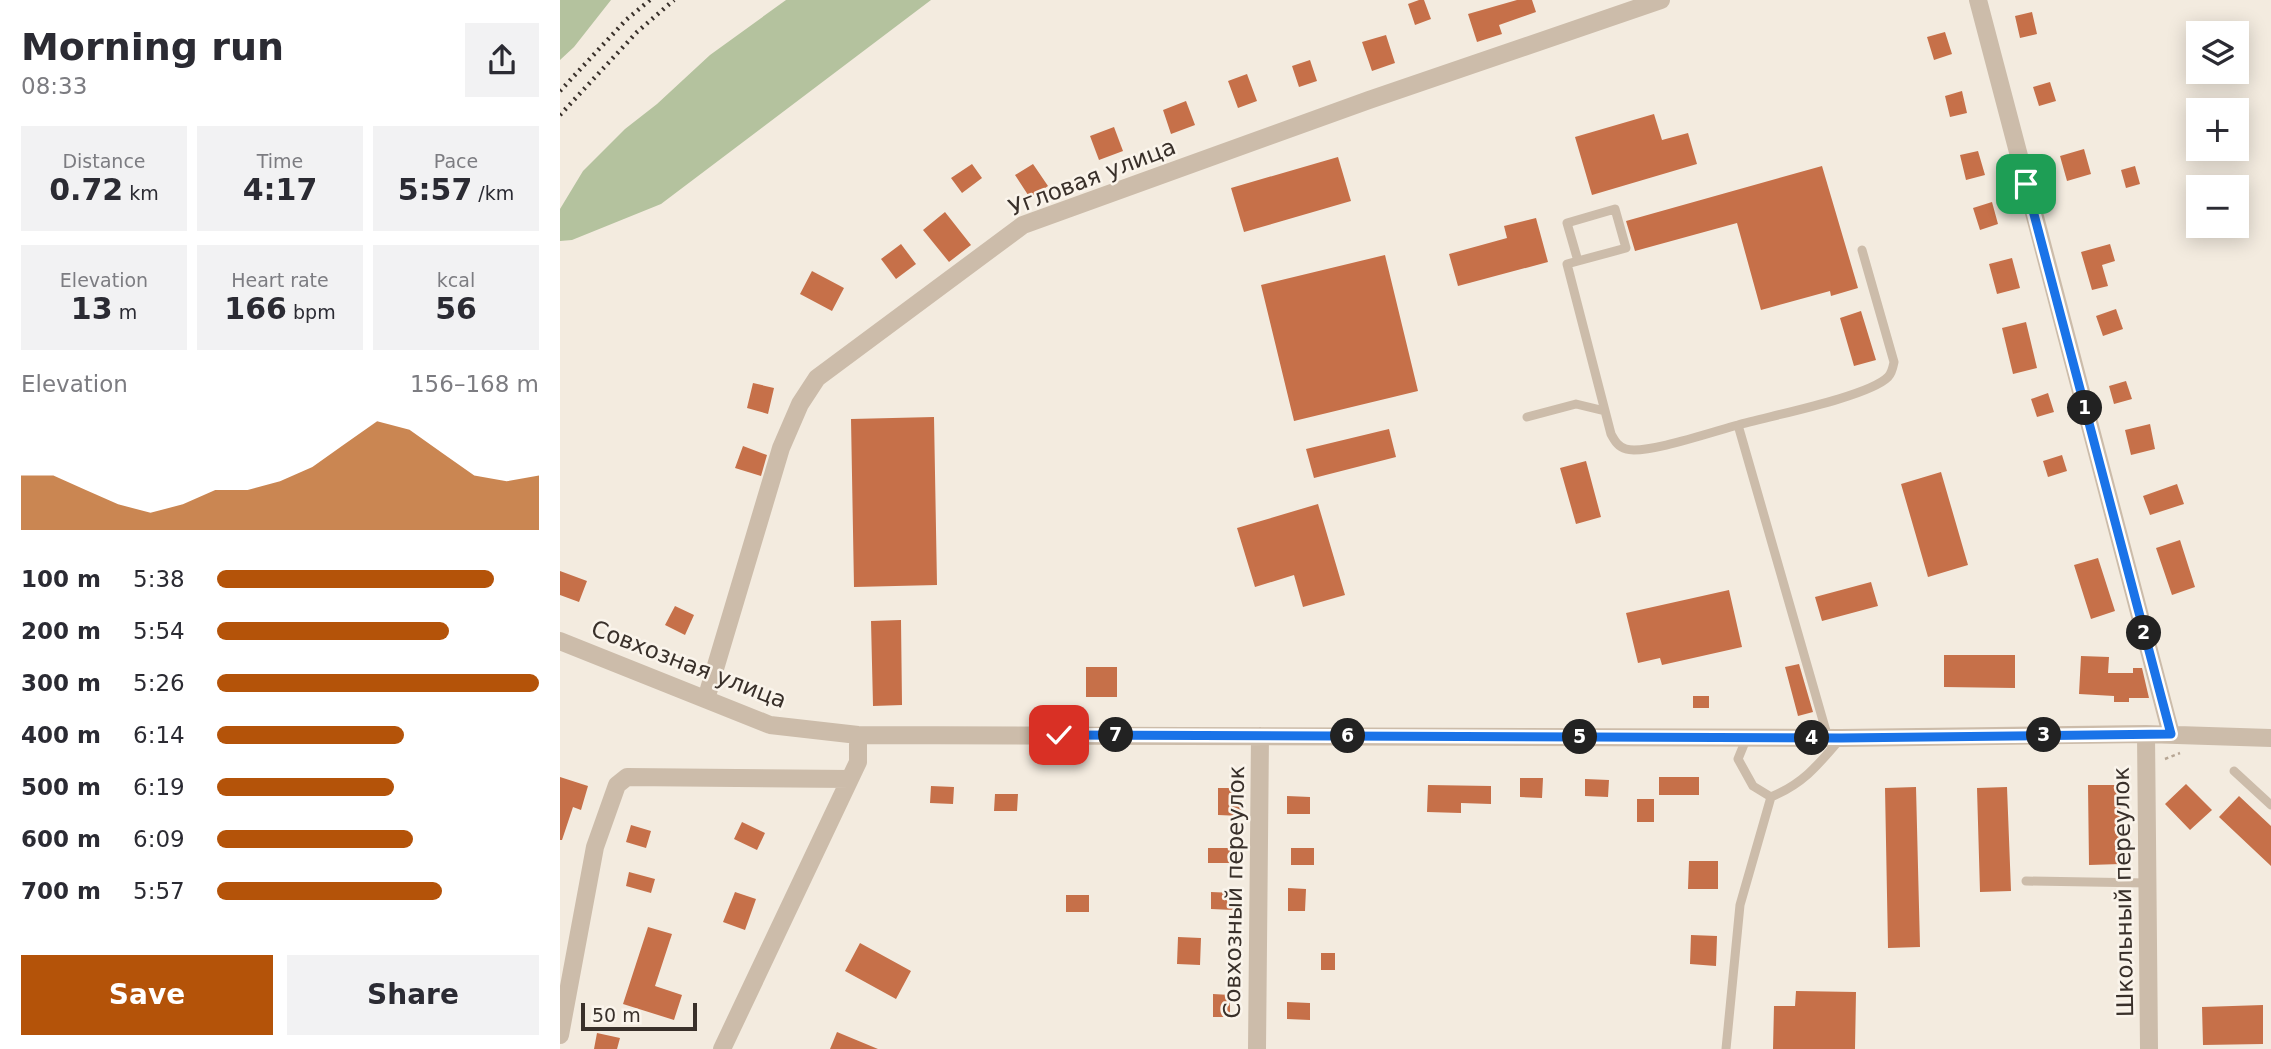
<!DOCTYPE html>
<meta charset="utf-8">
<style>
body{margin:0;font-family:"DejaVu Sans",sans-serif;background:#f2f2f3;color:#2b2b33;height:100vh;display:flex;flex-direction:column;font-size:26px;white-space:nowrap}
*{box-sizing:border-box;margin:0}
p{font-size:23px;color:#7c7c81}
.icon{flex:none;width:38px;height:38px;fill:none;stroke:currentColor;stroke-width:2;stroke-linecap:round;stroke-linejoin:round}
.map{position:relative;flex:1;overflow:hidden}
.details{display:flex;flex-direction:column;background:#fff;width:560px}
.details>*{flex:none}
.controls{position:absolute;left:1626px;top:21px;display:grid;gap:14px}
.controls a{display:grid;place-items:center;width:63px;height:63px;border-radius:0px;background:#fff;box-shadow:0 4px 18px #0003;font-size:35px}
.scale{position:absolute;left:21px;bottom:18px;width:116px;box-sizing:border-box;padding-left:7px;border:4px solid #39302a;border-top:0;font-size:19px;line-height:24px;white-space:nowrap;color:#39302a;-webkit-text-stroke:5px #faf4eb;paint-order:stroke}
.pin{position:absolute;display:grid;place-items:center;width:60px;height:60px;color:#fff;margin:-30px;border-radius:14px;box-shadow:0 4px 10px #0006}
.km{position:absolute;width:35px;height:35px;margin:-18px;border-radius:50%;background:#222;color:#fff;font-size:19px;line-height:35px;text-align:center}
.round{display:grid;place-items:center;flex:none;width:74px;height:74px;border-radius:0px;background:#f2f2f3}
.overview{display:flex;align-items:center;justify-content:space-between;height:119px;padding:0 21px}
h1{font-size:38px;font-weight:600;line-height:52px}
.metrics{display:grid;grid-template-columns:repeat(3,1fr);gap:10px;height:119px;padding:7px 21px}
.metrics div{display:grid;align-content:center;border-radius:0px;background:#f2f2f3;text-align:center}
.metrics b{font-size:30px;font-weight:600}
.metrics small{font-size:19px;font-weight:400}
.metrics p{font-size:19px}
.chart{height:196px;padding:14px 21px}
.chart p{display:flex;justify-content:space-between}
.chart svg{width:100%;height:126px;margin-top:7px;fill:#b45309;opacity:.7}
.action{display:flex;gap:14px;margin-top:auto;padding:14px 21px}
.action a{flex:1;height:80px;border-radius:0px;background:#b45309;color:#fff;font-size:28px;font-weight:600;line-height:80px;text-align:center}
.action a+a{background:#f2f2f3;color:#2b2b33}
ul{padding:0 21px;list-style:none;font-size:23px}
li{display:grid;grid-template-columns:112px 84px 1fr;align-items:center;height:52px}
li i{height:18px;border-radius:9px;background:#b45309}
main{display:flex;flex:1;min-height:0}
.map>svg:first-child{display:block}
</style>
<main>
<section class="details">
<div class="overview"><div><h1>Morning run</h1><p>08:33</p></div><a class="round"><svg class="icon" aria-label="share" viewBox="0 0 24 24"><path d="M12 15V3M7 8l5-5 5 5M5 13v7h14v-7"/></svg></a></div>
<div class="metrics">
<div><p>Distance</p><b>0.72<small> km</small></b></div>
<div><p>Time</p><b>4:17</b></div>
<div><p>Pace</p><b>5:57<small> /km</small></b></div>
</div>
<div class="metrics">
<div><p>Elevation</p><b>13<small> m</small></b></div>
<div><p>Heart rate</p><b>166<small> bpm</small></b></div>
<div><p>kcal</p><b>56</b></div>
</div>
<div class="chart"><p><span>Elevation</span>156–168 m</p>
<svg viewBox="0 0 160 44" preserveAspectRatio="none"><path d="M0 44V25L10 25L20 30L30 35L40 38L50 35L60 30L70 30L80 27L90 22L100 14L110 6L120 9L130 17L140 25L150 27L160 25V44z"/></svg>
</div>
<ul>
<li><b>100 m</b>5:38<i style="width:86%"></i></li>
<li><b>200 m</b>5:54<i style="width:72%"></i></li>
<li><b>300 m</b>5:26<i style="width:100%"></i></li>
<li><b>400 m</b>6:14<i style="width:58%"></i></li>
<li><b>500 m</b>6:19<i style="width:55%"></i></li>
<li><b>600 m</b>6:09<i style="width:61%"></i></li>
<li><b>700 m</b>5:57<i style="width:70%"></i></li>
</ul>
<div class="action"><a>Save</a><a>Share</a></div>
</section>
<div class="map">
<svg width="1711" height="1049" viewBox="0 0 1711 1049">
<rect width="100%" height="100%" fill="#f3ebdf"/>
<path fill="#b4c29e" d="M0,0h51l-37,47 -14,13z
M226,0h145l-270,204 -89,36 -12,1v-32l23,-38 42,-42 32,-25 53,-49z"/>
<path fill="#c67049" d="M859,0h5l7,19 -16,6 -7,-21z
M957,0h15l4,12 -37,13 3,9 -25,8 -9,-28z
M1472,12l5,22 -17,4 -5,-22z
M1385,32l7,22 -18,6 -7,-23z
M826,35l9,28 -23,8 -10,-29z
M750,60l7,21 -18,6 -7,-21z
M687,74l10,27 -19,7 -10,-27z
M1490,82l6,19 -17,5 -6,-19z
M1402,91l5,22 -17,4 -5,-21z
M626,101l9,24 -24,9 -8,-24z
M1094,114l8,26 26,-7 9,31 -105,31 -17,-58z
M554,127l9,24 -24,9 -9,-24z
M1524,149l7,25 -24,7 -7,-25z
M1418,151l7,24 -19,5 -6,-25z
M778,157l13,44 -107,31 -13,-44z
M412,164l10,14 -20,15 -11,-15z
M473,164l15,22 -18,12 -15,-23z
M1262,166l36,122 -27,8 -1,-5 -69,19 -24,-87 -102,28 -9,-30z
M1575,166l5,18 -14,4 -5,-18z
M1432,202l6,22 -18,6 -7,-22z
M385,212l26,33 -22,17 -26,-32z
M976,218l12,44 -90,24 -9,-32 58,-16 -3,-12z
M341,244l15,20 -20,15 -15,-20z
M1550,244l5,17 -13,4 6,21 -16,4 -11,-38z
M825,255l33,136 -124,30 -33,-136z
M1452,258l8,30 -23,6 -8,-30z
M252,271l32,17 -12,23 -32,-17z
M1556,309l7,20 -20,7 -7,-20z
M1301,311l15,49 -22,6 -14,-48z
M1466,322l11,46 -24,6 -11,-46z
M1566,381l6,18 -18,5 -5,-18z
M193,383l21,5 -6,26 -21,-6z
M1488,393l6,19 -17,5 -6,-18z
M374,417l3,168 -83,2 -3,-168z
M1590,424l5,25 -24,6 -6,-25z
M829,429l7,28 -82,21 -8,-29z
M183,446l24,9 -6,21 -26,-8z
M1502,455l5,16 -19,6 -5,-16z
M1026,461l15,56 -25,7 -16,-56z
M1381,472l27,93 -40,12 -27,-93z
M1617,484l7,20 -34,11 -7,-19z
M758,504l27,91 -42,12 -9,-32 -39,12 -18,-59z
M1620,540l15,47 -23,8 -16,-47z
M1538,558l17,53 -24,8 -17,-54z
M0,571l27,10 -8,21 -19,-7z
M1311,582l7,24 -56,15 -7,-24z
M1169,590l13,57 -80,18 -2,-7 -22,5 -12,-50z
M115,606l19,9 -9,20 -20,-10z
M341,620l1,85 -29,1 -2,-85z
M1384,655h71v33l-71,-1z
M1521,656l28,1 -1,16h25v-5h9l7,30h-20v4h-15v-6l-35,-2z
M1239,664l14,48 -15,4 -13,-49z
M526,667h31v30h-31z
M1133,696h16v12h-16z
M0,777l28,9 -7,24 -8,-3 -11,33h-2z
M1099,777h40v18h-40z
M960,778h23l-1,20 -22,-1z
M1025,779l24,1 -1,17 -23,-1z
M1626,784l26,26 -22,20 -25,-26z
M868,785l63,1v18l-30,-1v10l-34,-1z
M1528,785h32l1,79 -32,1z
M371,786l23,1 -1,17 -23,-1z
M1356,787l4,160 -32,1 -3,-160z
M1447,787l4,104 -31,1 -3,-104z
M658,788h24l-1,28 -23,-1z
M435,794h23l-1,17h-23z
M727,796l23,1v17h-23z
M1679,796l32,30v40l-52,-49z
M1077,799h17v23h-17z
M182,822l23,11 -8,17 -23,-11z
M71,825l20,6 -5,17 -20,-6z
M648,848h23v15h-23z
M731,848h23v17h-23z
M1129,861h29v28h-30z
M69,872l26,7 -4,14 -25,-7z
M728,888l18,1 -1,22h-17z
M175,892l21,7 -11,31 -22,-8z
M651,892l23,1 -1,17 -22,-1z
M506,895h23v17h-23z
M88,927l24,7 -17,52 27,9 -8,25 -51,-16z
M1131,935l26,1 -1,30 -26,-2z
M618,937l23,1 -1,27 -23,-1z
M300,943l51,28 -15,28 -51,-28z
M761,953h14v17h-14z
M1236,991l60,1 -1,57h-82l1,-43h21z
M653,994l17,1v22h-17z
M727,1002l23,1v17l-23,-1z
M1703,1005v39l-60,1 -1,-38z
M277,1032l41,17h-48z
M37,1033l23,5 -3,11h-23z"/>
<g fill="none" stroke-linecap="round" stroke-linejoin="round">
<path stroke="#b7a694" stroke-width="2.5" stroke-dasharray="3.5 3.5" stroke-linecap="butt" d="M1605,759l15,-6"/>
<path stroke="#ccbcaa" stroke-width="9" d="M1018,261l-11,-38 48,-14 11,39 -59,16 44,170c4,7 7,13 15,15 19,6 89,-18 112,-24l90,313
M967,417l49,-13 29,7
M1178,425c31,-9 130,-28 150,-48 4,-4 5,-10 6,-15l-32,-112
M1187,737l-9,22 15,27 18,11c33,-14 47,-32 70,-59
M1674,771l37,34
M1466,881l121,2
M1166,1049l14,-144 31,-108"/>
<path stroke="#ccbcaa" stroke-width="18" d="M1418,0l193,734
M0,641l210,84 88,10 983,3 305,-4 125,4
M146,699l75,-251 19,-44 17,-26 206,-153 346,-125 292,-100
M1586,734l3,315
M0,1035l35,-188 22,-62 10,-8 223,2
M162,1049l136,-287v-27
M697,1049l3,-313"/>
<path stroke="#39302a" stroke-width="4.5" stroke-dasharray="2 5" stroke-linecap="butt" d="M0,91l66,-71 24,-20
M0,115l77,-83 37,-32"/>
</g>
<g fill="none" stroke-linecap="round" stroke-linejoin="round">
<g stroke="#fff" stroke-width="14">
<path id="route" d="M499,735l782,3 330,-4 -145,-550"/>
</g>
<use href="#route" stroke="#1a73e8" stroke-width="9"/>
</g>
<g text-anchor="middle" stroke-width="5" stroke-linejoin="round" paint-order="stroke">
<g font-size="23" fill="#39302a" stroke="#faf4eb">
<text transform="translate(532 177) rotate(-21)" y="8">Угловая улица</text>
<text transform="translate(129 664) rotate(21)" y="8">Совхозная улица</text>
<text transform="translate(674 892) rotate(-89)" y="8">Совхозный переулок</text>
<text transform="translate(1563 892) rotate(-91)" y="8">Школьный переулок</text>
</g>
</g>
</svg>
<div class="controls">
<a><svg class="icon" aria-label="layers" viewBox="0 0 24 24"><path d="M12 4l9 5-9 5-9-5zM3 14l9 5 9-5"/></svg></a>
<a>+</a>
<a>−</a>
</div>
<div class="scale">50 m</div>
<div class="pin" style="left:1466px;top:184px;background:#1e9e55"><svg class="icon" aria-label="arrive" viewBox="0 0 24 24"><path d="M6 21V4h12l-3 4 3 4H6"/></svg></div>
<div class="pin" style="left:499px;top:735px;background:#d93025"><svg class="icon" aria-label="check" viewBox="0 0 24 24"><path d="M5 12l5 5 9-10"/></svg></div>
<b class="km" style="left:1525px;top:408px">1</b>
<b class="km" style="left:1584px;top:633px">2</b>
<b class="km" style="left:1484px;top:735px">3</b>
<b class="km" style="left:1252px;top:738px">4</b>
<b class="km" style="left:1020px;top:737px">5</b>
<b class="km" style="left:788px;top:736px">6</b>
<b class="km" style="left:556px;top:735px">7</b>
</div>
</main>
